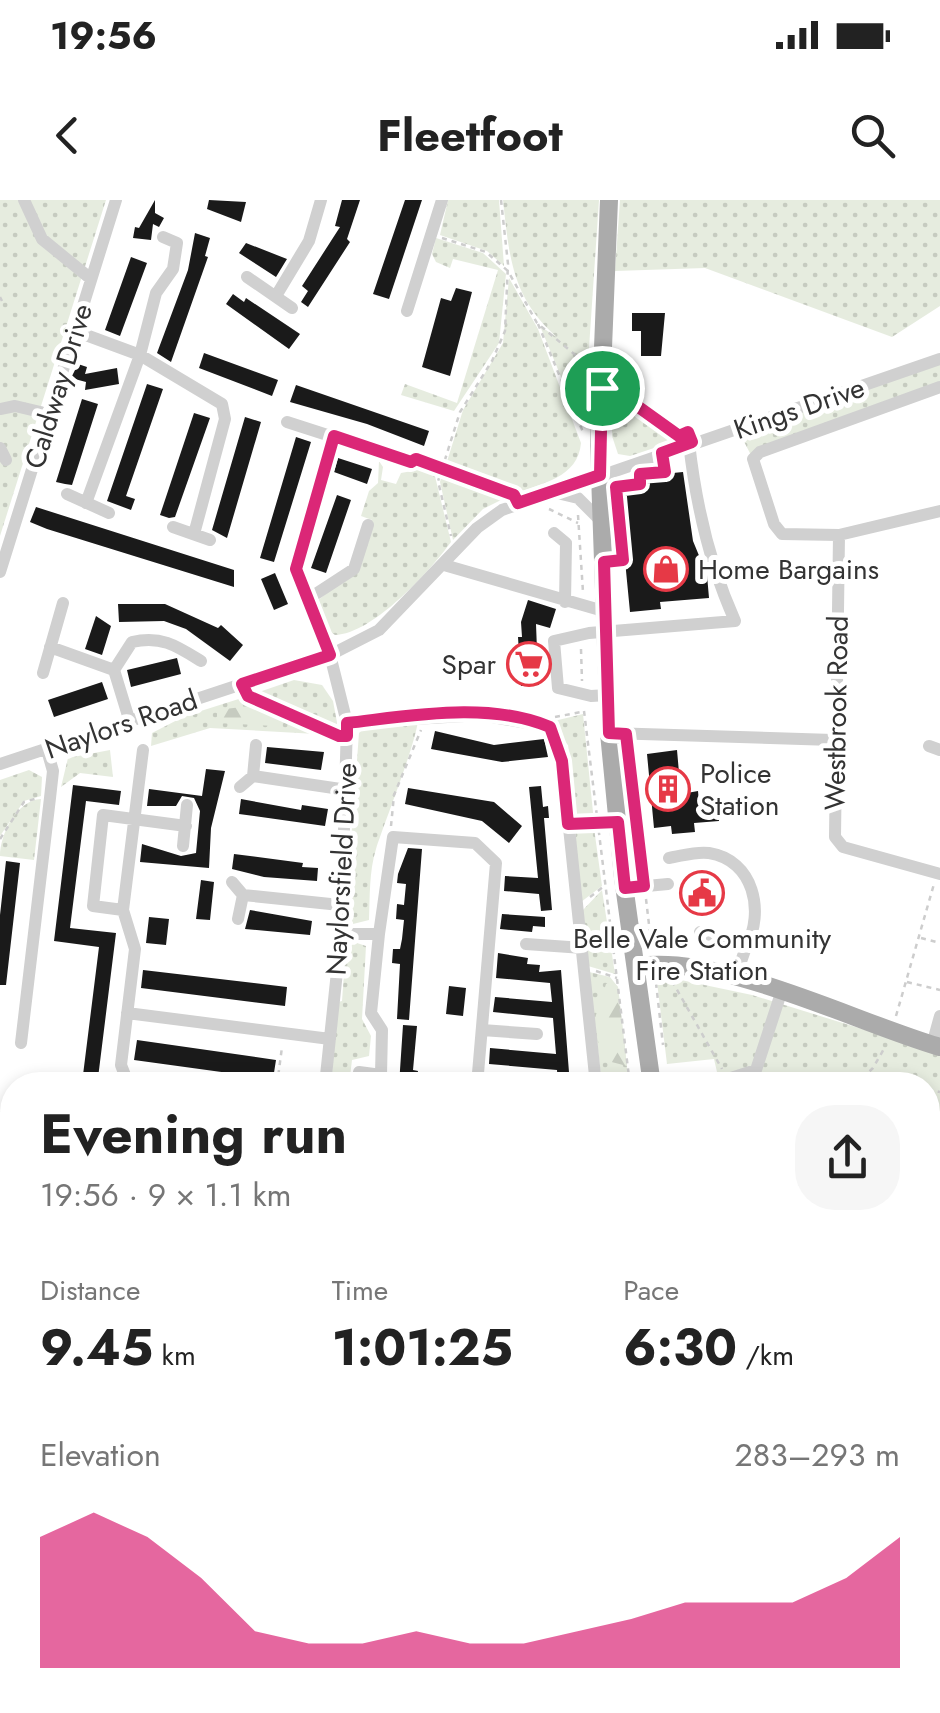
<!DOCTYPE html>
<meta charset="utf-8">
<style>
body{margin:0;font-family:Jost,sans-serif;background:#f6f6f6;color:#222;height:100vh;display:flex;flex-direction:column;font-size:38px;white-space:nowrap}
*{box-sizing:border-box;margin:0}
p{font-size:32px;color:#767676}
.icon{flex:none;width:55px;height:55px;fill:none;stroke:currentColor;stroke-width:2;stroke-linecap:round;stroke-linejoin:round}
.map{position:relative;flex:1;overflow:hidden}
.drawer{position:absolute;left:0px;top:872px;width:940px;height:642px;display:flex;flex-direction:column;background:#fff;border-radius:40px 40px 0 0;box-shadow:0 5px 15px #0003}
.drawer>*{flex:none}
.pin{position:absolute;display:grid;place-items:center;width:85px;height:85px;color:#fff;margin:-42px;border:5px solid #fff;border-radius:50%;box-shadow:0 2px 10px #0007}
.round{display:grid;place-items:center;flex:none;width:105px;height:105px;border-radius:40px;background:#f6f6f6}
.overview{display:flex;align-items:center;justify-content:space-between;height:170px;padding:0 40px}
h1{font-size:55px;font-weight:700;line-height:75px}
.figures{display:grid;grid-template-columns:repeat(3,1fr);gap:15px;height:170px;padding:10px 40px}
.figures div{display:grid;align-content:center}
.figures b{font-size:50px;font-weight:700}
.figures small{font-size:28px;font-weight:400}
.figures p{font-size:28px}
.chart{height:280px;padding:20px 40px}
.chart p{display:flex;justify-content:space-between}
.chart svg{width:100%;height:180px;margin-top:10px;fill:#db2777;opacity:.7}
.status{display:flex;justify-content:space-between;align-items:center;height:70px;padding:0 50px;background:#fff;direction:ltr}
.status svg{height:28px;fill:currentColor}
header{display:flex;justify-content:space-between;align-items:center;height:130px;padding:0 40px;background:#fff;font-size:45px;font-weight:700}
.map>svg:first-child{display:block}
</style>
<div class="status"><b>19:56</b><svg viewBox="0 0 49 12"><path d="M0 12V9h3v3zM5 12V6h3v6zM10 12V3h3v9zM15 12V0h3v12zM26 1h20v11H26zM47 4h2v5h-2z"/></svg></div>
<header><svg class="icon" aria-label="back" viewBox="0 0 24 24"><path d="M15 5l-7 7 7 7"/></svg>Fleetfoot<svg class="icon" aria-label="search" viewBox="0 0 24 24"><circle cx="10" cy="10" r="6"/><path d="M15 15l6 6"/></svg></header>
<div class="map">
<svg width="940" height="1513" viewBox="0 0 940 1513">
<defs>
<pattern id="grass-dots" width="8" height="8" patternUnits="userSpaceOnUse" patternTransform="scale(2.5)"><rect width="8" height="8" fill="#e6ecdf"/><path d="M2 2h.1M6 6h.1" fill="none" stroke="#c6cbc0" stroke-width="1.8" stroke-linecap="round"/></pattern>
<pattern id="forest-firs" width="22" height="20" patternUnits="userSpaceOnUse" patternTransform="scale(2.5)"><rect width="22" height="20" fill="#e6ecdf"/><path d="M5 1l3.5 6h-7zM16 11l3.5 6h-7z" fill="#c6cbc0"/></pattern>
</defs>
<rect width="100%" height="100%" fill="#fff"/>
<path fill="url(#grass-dots)" d="M0,0h106l-106,336z
M448,0h51l5,66 -17,-15 -47,-16z
M503,0h96l-11,163 -17,-12 16,15 -4,50 -12,-15 -31,-75 18,12c-46,-39 -49,-82 -55,-138z
M620,0h320v106l-48,31 -187,-69 -90,3z
M436,38l47,15 23,21 -7,69 -45,68 -53,-16 4,-11 52,19 41,-133 -45,-11 -3,9 -14,-6 -4,-8z
M509,78l29,51 43,114c-3,35 -39,40 -67,51l-69,-26 18,-58 40,-67z
M940,160v31l-187,68 -15,-29z
M612,191l65,46 1,3 -48,16 -12,-2 -6,-18z
M379,261l4,6 -2,13 15,4 5,-11 11,-2 3,-8 18,5 18,74c-21,29 -78,92 -116,93l-10,-7 -8,-27 35,-28 20,-53 -11,-4 8,-25 9,-8z
M443,271l68,24 -28,14 -30,31 -13,-58z
M294,480l28,5 11,16 6,32 -89,-38z
M245,497l89,38 -124,-7 -59,18 1,-13 33,-17z
M583,514l11,108 -17,-4 -9,-73 -18,-23z
M418,516c3,15 -35,110 -42,133 -7,22 -6,48 -7,71l-16,4 -7,-15 13,-176 7,-7z
M110,550l3,27 -33,-4 -19,14 7,-29z
M29,570l13,7 -1,19 -17,5 -24,35v-56z
M41,599l-7,61 -34,-4c0,-22 17,-56 41,-57z
M594,628l8,58 -21,16 -6,-72z
M602,690l13,84 -27,-8 -6,-55z
M351,741l15,5 -4,73 9,17 -2,20 -17,4 -3,25h-18l7,-83 4,-1 4,-55z
M589,772l21,5 8,10 11,98h-27z
M662,776l90,19 188,58v523l-12,-3v-488h-208l-6,-26 -47,5 -10,-82z
M12,1443v59l91,1v10h-99l-4,-29 4,-40z"/>
<path fill="url(#forest-firs)" d="M257,505l21,9 -2,12 -59,-3v-13z
M612,781l6,6 9,79 -27,-7 -5,-41 11,-34z"/>
<path fill="#e6ecdf" d="M928,889l12,2 -1,82 -11,-2z"/>
<path fill="#1a1a1a" d="M155,0v13l9,5 -5,9 -6,-3 -2,16 -18,-2 2,-11 4,1z
M209,0l37,2 -5,20 -34,-13z
M342,0h18l-13,39 3,3 -42,65 -7,-5 7,-11 -6,-5 38,-59 -5,-1z
M405,0h17l-33,99 -16,-5z
M195,33l15,5 -5,18 3,1 -37,105 -14,-9 31,-83z
M246,43l41,16 -11,18 -37,-24z
M131,57l16,6 -27,73 -15,-6z
M456,88l16,4 -22,84 -28,-9 19,-69 10,3z
M233,94l11,8 2,-4 54,36 -11,15 -63,-45z
M632,113h33l-4,43h-20v-25h-9z
M204,153l74,27 -6,16 -73,-28z
M78,164l9,3 -2,7 32,-6 2,16 -34,6 1,-8 -15,-4z
M147,184l16,5 -37,107 9,3 -4,11 -24,-9z
M296,185l133,46 -5,15 -57,-22 -77,-22z
M82,199l16,5 -26,81 -7,-1 -9,-2z
M194,213l16,5 -35,99 -6,1 -9,-3z
M245,217l16,5 -34,116 -15,-8z
M296,237l15,5 -37,120 -14,-4z
M338,258l34,11 -5,15 -33,-12z
M683,272l10,69 14,34 2,23 -49,4 1,7 -31,3 -12,-124 25,-2 -1,-10z
M337,295l14,5 -25,73 -15,-5z
M36,307l198,63v17l-187,-58 -17,-7z
M275,373l13,31 -14,6 -13,-31z
M528,400l28,9 -6,19 -14,-4 1,26h8l2,27h-8v8l-18,1 -3,-49h4l-1,-15z
M118,404h47l53,24 3,-3 22,20 -13,16 -44,-32 -22,-8 -45,1z
M96,416l15,10 -9,29 -17,-6z
M177,458l4,16 -50,13 -4,-17z
M102,482l6,17 -54,18 -6,-17z
M435,531l59,14 50,-6 4,18 -46,5 -71,-13z
M267,547l57,5 -3,18 -56,-7z
M677,550l3,34 6,-1 1,10 11,-2 1,12 18,-2 2,20 -25,2 1,9 -23,2 -1,-8 -17,2 -7,-74z
M206,569l19,2 -14,57 -2,40 -69,-6 2,-18 39,12 15,-3 4,-42 -6,-13 -12,-2 -6,10h-29l2,-17 53,7z
M73,585l48,6 -2,14 -33,-4 -16,127 46,5 -18,145 -15,-3 16,-128 -45,-6z
M541,586l2,21 5,-1 1,12h-5l8,92 -11,1 -2,-17 -35,-3 1,-15 33,2 -9,-91z
M408,588l86,14 28,24 -13,17 -27,-22 -77,-17z
M241,599l60,11 1,-5 26,4 -3,17 -86,-12z
M408,648l14,1 -13,171 -12,-1 3,-55 -8,-1 1,-14h7l2,-10 2,-19 -8,-1 1,-15 7,1 2,-21 -9,-1 1,-9z
M234,654l69,9 -1,4 16,1 -1,13 -53,-4 -32,-8z
M6,661l14,2 -14,122h-6v-70z
M201,680l13,2 -4,38 -14,-1z
M250,710l62,11 -2,14 -65,-6z
M502,714l43,3v10l-12,-1 -1,6 -32,-3z
M149,717l20,2 -3,26 -20,-2z
M498,753l30,5 -1,6 13,1 -1,7 22,-2 9,115h-12l-1,-15 -68,-6 1,-16 66,6 -3,-36 -60,-6 2,-15 57,5 -2,-19 -54,-5z
M143,770l144,17 -2,19 -144,-18z
M449,786l17,2 -3,28 -17,-2z
M403,825l14,1 -4,44 5,1 -2,14h-17z
M137,840l139,20 -3,19 -139,-19z
M0,959l12,2 -6,68h-6z
M4,1253h8v50l-12,-1z
M928,1427l12,3v83h-118l3,-11h103z"/>
<g fill="none" stroke-linecap="round" stroke-linejoin="round">
<path stroke="#cdcdcd" stroke-width="2.5" stroke-dasharray="5 5" stroke-linecap="butt" d="M501,0l7,64 -3,67 -13,30 -32,51 -18,57 70,25
M442,38l44,14 22,19 29,52 48,40
M0,97l2,4
M538,124l45,108
M615,190l63,45
M421,260l21,9 -4,12 13,55
M650,273l15,-4
M549,309l29,14
M578,315l5,77
M616,360h7l-7,-73 25,-3 -1,-7
M581,449l1,32
M247,495l89,39
M584,511l46,374
M555,517l26,-5
M627,545l16,131
M579,624l22,-1
M391,626l3,-31 27,-65
M0,639l24,-37 14,-4
M590,697l13,-10
M646,699l6,51
M921,738l19,5
M596,771l21,7
M672,781l50,88
M907,782l33,8
M656,783l7,62
M896,816l38,-132
M277,885l5,-38
M855,885l18,-17 12,-21
M870,885l11,-7 29,7
M928,889l12,3
M928,1003l12,2
M928,1071l12,4
M928,1114l12,-5
M928,1115l12,8
M929,1325l11,-12
M602,1513h23
M663,1513l2,-11"/>
<path stroke="#d0d0d0" stroke-width="12" d="M24,0l18,39 49,40
M247,77l45,31
M276,96l33,-55 12,-41
M407,111l35,-111
M75,131l65,24 82,49 3,15 -31,115
M940,187l-180,65 -7,7 21,65 8,10 57,1 101,-24
M0,209l15,-3 34,8
M287,222l124,40
M0,248l6,12
M557,293l21,5 23,23
M67,294l42,19
M86,303l54,-148 16,-62 17,-24 4,-26 -14,-6
M173,327l37,13
M554,333l12,10 -1,59
M839,335l-4,302 8,10 97,27
M444,365l163,47
M0,372l116,-372
M308,399l46,-30 14,-44
M50,447l64,23
M43,473l20,-70
M608,495l-17,1 -33,-8 -4,-47 35,-8 146,-12c-26,-58 -39,-116 -46,-178
M129,519l-15,-49 18,-28c29,-7 45,4 69,19
M347,523l134,-8 69,12 12,34 34,324
M609,533l224,7
M929,546l11,4
M143,550l-20,160 12,39 -14,116 5,13 31,7
M0,564l330,-109 49,-25 98,-102 25,-18 438,-151
M253,576l94,14
M240,587l13,-11 3,-31
M183,646l4,-41
M669,658c13,-2 27,-7 40,-5 45,7 56,59 37,94
M232,682l11,13 -5,24
M625,688l43,-4
M243,695l97,10
M123,710l-30,-4 10,-91 83,11
M700,732l46,15 -11,32
M341,734h38l14,-97 82,6 21,20 -19,222
M526,744l57,4
M127,813l203,26
M482,830l55,4
M21,843l29,-245 3,-27 -6,-21
M932,845l8,-29
M359,872l22,3 1,-45 -11,-17 8,-79
M712,884l44,-14 25,-77
M325,885l16,-151 6,-211 -17,-68 -34,-86 38,-133
M0,917l12,1
M0,1068l12,1
M0,1323l12,2
M928,1417l12,3
M0,1426l12,1
M561,1502l5,11
M117,1513l1,-11
M285,1513l2,-11
M398,1513l3,-11
M761,1513l2,-11"/>
<path stroke="#ababab" stroke-width="18" d="M609,0l-10,246 10,287 14,145 29,207
M639,766c87,-11 215,56 301,81
M647,1513l1,-11"/>
</g>
<g fill="none" stroke-linecap="round" stroke-linejoin="round">
<g stroke="#fff" stroke-width="20">
<path id="route" d="M602,188h10l67,48 9,-4 4,10 -30,11 3,19 -25,2v10l-24,3 7,73 -19,2 5,171 17,1 18,152 -19,2 -7,-66 -50,2 -6,-63 -12,-34c-61,-26 -140,-11 -203,-4v13h-8l-91,-40 -6,-12 88,-29 -34,-86 38,-133 77,26 5,-3 98,36 4,8 82,-28z"/>
</g>
<use href="#route" stroke="#db2777" stroke-width="12"/>
</g>
<defs>
<g id="shop-ring" transform="scale(2.25)"><circle r="9.5" fill="#fff" stroke="#e63946" stroke-width="1.5"/><path d="M-5-2.5h2.3a2.7 3.5 0 0 1 5.4 0H5L5.5 6h-11ZM-1.5-2.5h3a1.5 2.3 0 0 0-3 0Z" fill="#e63946"/></g>
<g id="supermarket-ring" transform="scale(2.25)"><circle r="9.5" fill="#fff" stroke="#e63946" stroke-width="1.5"/><path d="M-6-5.5h2.5l.6 2H6L4.5 2H-2.5L-4.4-4H-6ZM-1.5 3.2a1.3 1.3 0 1 0 .1 0ZM3 3.2a1.3 1.3 0 1 0 .1 0Z" fill="#e63946"/></g>
<g id="building-ring" transform="scale(2.25)"><circle r="9.5" fill="#fff" stroke="#e63946" stroke-width="1.5"/><path d="M-4-6H4V6H1V3H-1V6H-4ZM-2.5-4.3h1.7v1.8h-1.7ZM.8-4.3h1.7v1.8H.8ZM-2.5-1h1.7V.8h-1.7ZM.8-1h1.7V.8H.8Z" fill="#e63946"/></g>
<g id="civic-ring" transform="scale(2.25)"><circle r="9.5" fill="#fff" stroke="#e63946" stroke-width="1.5"/><path d="M-.6-6.5H3V-4.5H.6V-3L4-1V1h2V6H-6V1h2V-1L-.6-3ZM-1.2 2.5V6h2.4V2.5Z" fill="#e63946"/></g>
</defs>
<g fill-rule="evenodd">
<use href="#shop-ring" x="666" y="369"/>
<use href="#supermarket-ring" x="529" y="464"/>
<use href="#building-ring" x="668" y="589"/>
<use href="#civic-ring" x="702" y="693"/>
</g>
<g text-anchor="middle" stroke-width="10" stroke-linejoin="round" paint-order="stroke">
<g font-size="28" fill="#333" stroke="#fff">
<text transform="translate(58 186) rotate(-73)" y="10">Caldway Drive</text>
<text transform="translate(799 208) rotate(-19)" y="10">Kings Drive</text>
<text transform="translate(836 513) rotate(-89)" y="10">Westbrook Road</text>
<text transform="translate(121 524) rotate(-19)" y="10">Naylors Road</text>
<text transform="translate(341 669) rotate(-87)" y="10">Naylorsfield Drive</text>
</g>
<g font-size="28" fill="#333" stroke="#fff" text-anchor="start">
<text x="698" y="379">Home Bargains</text>
<text x="496" y="474" text-anchor="end">Spar</text>
<text x="700" y="583">Police<tspan x="700" dy="32">Station</tspan></text>
<text x="702" y="748" text-anchor="middle">Belle Vale Community<tspan x="702" dy="32">Fire Station</tspan></text>
</g>
</g>
</svg>
<div class="pin" style="left:602px;top:188px;background:#1e9e55"><svg class="icon" aria-label="arrive" viewBox="0 0 24 24"><path d="M6 21V4h12l-3 4 3 4H6"/></svg></div>
<section class="drawer">
<div class="overview"><div><h1>Evening run</h1><p>19:56 · 9 × 1.1 km</p></div><a class="round"><svg class="icon" aria-label="share" viewBox="0 0 24 24"><path d="M12 15V3M7 8l5-5 5 5M5 13v7h14v-7"/></svg></a></div>
<div class="figures">
<div><p>Distance</p><b>9.45<small> km</small></b></div>
<div><p>Time</p><b>1:01:25</b></div>
<div><p>Pace</p><b>6:30<small> /km</small></b></div>
</div>
<div class="chart"><p><span>Elevation</span>283–293 m</p>
<svg viewBox="0 0 160 44" preserveAspectRatio="none"><path d="M0 44V12L10 6L20 12L30 22L40 35L50 38L60 38L70 35L80 38L90 38L100 35L110 32L120 28L130 28L140 28L150 22L160 12V44z"/></svg>
</div>
</section>
</div>
